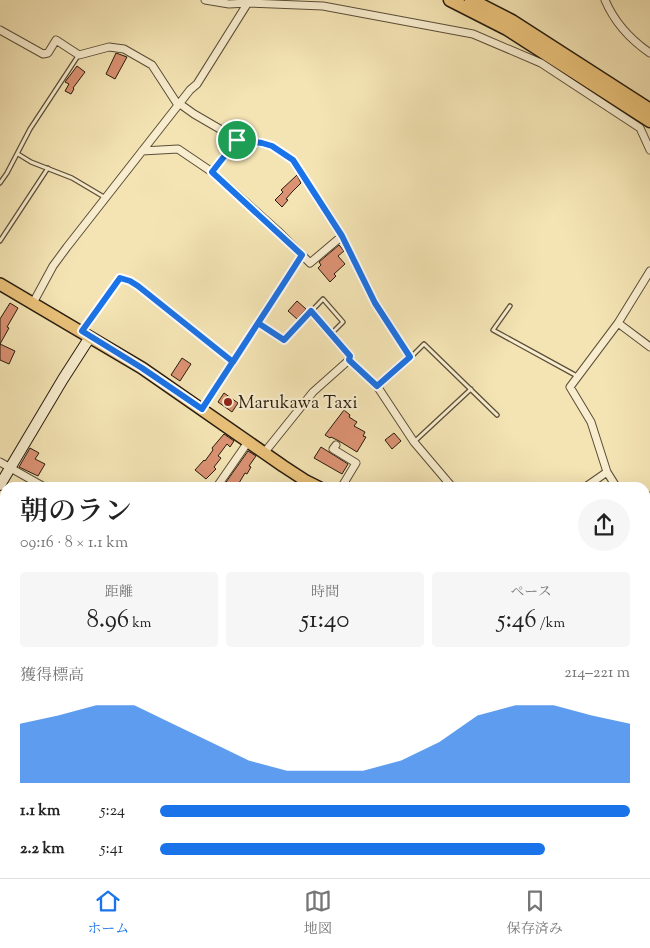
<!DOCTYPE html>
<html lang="ja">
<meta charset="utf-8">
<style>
body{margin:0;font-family:"Sorts Mill Goudy","Noto Serif JP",serif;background:#f6f6f6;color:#222;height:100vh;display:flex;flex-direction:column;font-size:19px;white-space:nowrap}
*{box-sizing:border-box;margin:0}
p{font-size:16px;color:#767676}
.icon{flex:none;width:28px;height:28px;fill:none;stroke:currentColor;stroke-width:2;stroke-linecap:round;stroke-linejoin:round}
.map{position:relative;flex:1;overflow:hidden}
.details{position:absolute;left:0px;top:482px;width:650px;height:396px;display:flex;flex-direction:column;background:#fff;border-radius:15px 15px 0 0;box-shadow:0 5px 20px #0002}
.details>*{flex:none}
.pin{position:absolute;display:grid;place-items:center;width:42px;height:42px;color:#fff;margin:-21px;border:2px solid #fff;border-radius:50%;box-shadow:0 1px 5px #0007}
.round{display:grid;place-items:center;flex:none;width:52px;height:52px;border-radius:26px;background:#f6f6f6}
.overview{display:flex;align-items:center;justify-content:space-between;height:85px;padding:0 20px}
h1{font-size:28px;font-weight:600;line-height:38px}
.metrics{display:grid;grid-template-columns:repeat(3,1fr);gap:8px;height:85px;padding:5px 20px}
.metrics div{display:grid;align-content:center;border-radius:5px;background:#f6f6f6;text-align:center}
.metrics b{font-size:25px;font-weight:600}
.metrics small{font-size:14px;font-weight:400}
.metrics p{font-size:14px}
.chart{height:140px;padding:10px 20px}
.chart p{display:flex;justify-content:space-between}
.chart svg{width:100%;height:90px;margin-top:5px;fill:#1a73e8;opacity:.7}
ul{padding:0 20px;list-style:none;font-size:16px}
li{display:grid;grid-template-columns:80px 60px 1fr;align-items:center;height:38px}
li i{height:12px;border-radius:6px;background:#1a73e8}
.tabs{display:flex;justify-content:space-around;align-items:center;height:70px;border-top:1px solid #e0e0e0;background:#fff;font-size:14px;color:#767676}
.tabs a{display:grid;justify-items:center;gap:2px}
.tabs .current{color:#1a73e8}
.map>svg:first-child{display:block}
</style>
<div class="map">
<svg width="650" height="878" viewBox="0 0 650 878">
<rect width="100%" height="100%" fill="#f4e4b4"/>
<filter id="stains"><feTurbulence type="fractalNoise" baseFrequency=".004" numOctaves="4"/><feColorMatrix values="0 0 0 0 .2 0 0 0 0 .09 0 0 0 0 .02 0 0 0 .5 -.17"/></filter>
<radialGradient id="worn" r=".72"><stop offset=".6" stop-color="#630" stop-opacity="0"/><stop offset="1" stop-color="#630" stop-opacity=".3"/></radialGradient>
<path fill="#db9273" stroke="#271c0e" d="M116,53l11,4 -12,22 -9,-5z
M77,66l8,6 -12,16 1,1 -3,5 -6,-3 4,-7 -4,-2z
M297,175l4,8 -9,9 -6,7 2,1 -6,7 -7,-7 8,-8 -2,-2z
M339,245l5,6 -6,5 7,8 -11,10 2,2 -6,6 -12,-14 3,-3 -2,-3z
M297,301l9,8 -9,10 -9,-8z
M10,303l8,5 -11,19 2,1 -9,16 15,7 -6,13 -9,-4v-41z
M182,358l9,6 -11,17 -9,-6z
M224,393l14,10 -6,9 -14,-10z
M344,410l6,5 -1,2 8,5 -3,4 11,6 -2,4 3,1 -9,15 -18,-11 -8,-4 -1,1 -5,-3z
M394,433l7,8 -9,8 -7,-9z
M224,434l10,7 -4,6 -3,-3 -9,12 3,2 -7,9 2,2 -10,10 -11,-9 9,-10 1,1 8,-11 -1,-2z
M321,447l27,17 -6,10 -28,-16z
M30,448l9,5 -4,6 10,5 -7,12 -19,-9z
M248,451l8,5 -7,10 2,1 -4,7 -2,-1 -9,15h-8l-4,-3z"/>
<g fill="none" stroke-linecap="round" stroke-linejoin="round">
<g stroke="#5a4e38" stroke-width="5.5">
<path id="lane" d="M18,154l13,8 41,16 32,19
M212,172l25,-32
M0,183l7,-10 23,-44 48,-73
M0,241l48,-73
M510,306l-17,24 84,46
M258,323l43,-67
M83,329l37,-50c24,5 45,28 64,44 15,14 32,26 49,39
M411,357l13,-13 73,71
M203,406l55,-83 26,17 39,-41 20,23 -12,12
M414,442l57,-53"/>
</g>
<g stroke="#5a4e38" stroke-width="9">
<path id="street" d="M205,0l24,4 19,-1 75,3 150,28 68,29 99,65 10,22
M605,0c9,21 26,40 45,53
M0,30l43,24 5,-1 8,-13 23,15 30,-8 15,2 28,16 26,40
M180,104l14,10 43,25 24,4 11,3 21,14 49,76 33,67 35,54 -33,29
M142,151l36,-2 34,23 66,59 32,32 32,-27
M33,303l20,-37 14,-19 123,-157 7,-6 52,-83
M311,311l39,45 -1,4
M618,323l32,24
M336,445l-3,4 23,14 -15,25
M264,453l49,-61 36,-32 28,26 37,56 39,46
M0,462l46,26
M216,488l32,-46
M584,488l23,-16
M617,488l-10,-16 -16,-50 -21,-35 48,-64 32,-52
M645,498l5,-2
M645,537l5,10
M645,599l2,14 3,2
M645,767l5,9
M645,823l5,-2
M89,874l9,4
M260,874l6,4
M584,874l4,4
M51,878l4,-4
M208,878l3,-4
M418,878l9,-4
M560,878l15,-4"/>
</g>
<g stroke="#271c0e" stroke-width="12">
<path id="secondary" d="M0,485l63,-106 27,-42
M645,644l5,-9
M509,878l2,-4"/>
</g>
<g stroke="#271c0e" stroke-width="14">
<path id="primary" d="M0,284l142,84 141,98 23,15 14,7
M645,555l5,1"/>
</g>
<g stroke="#271c0e" stroke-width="15">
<path id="highway" d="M450,0l57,29 143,92
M471,0l41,21 138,89"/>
</g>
<path stroke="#271c0e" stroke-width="1" stroke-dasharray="4 2.5" stroke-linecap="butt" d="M0,596l5,4
M6,878v-4"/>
<use href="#lane" stroke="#f8edce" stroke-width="3"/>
<use href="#street" stroke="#f8edce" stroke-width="7"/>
<use href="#secondary" stroke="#f8edce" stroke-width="10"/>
<use href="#primary" stroke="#eac27a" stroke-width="11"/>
<use href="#highway" stroke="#eac27a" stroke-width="12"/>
</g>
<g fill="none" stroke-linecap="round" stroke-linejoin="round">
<g stroke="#fff" stroke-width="10">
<path id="route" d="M237,140l-25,32 90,83c-33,52 -67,103 -100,154l-60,-41 -60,-37 38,-53 10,3 8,5 95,76 25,-39 26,17 27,-29 39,45 -1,4 28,26 33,-29 -35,-54 -33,-67 -49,-76 -21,-14 -10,-3 -25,-3"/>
</g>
<use href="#route" stroke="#1a73e8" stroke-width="6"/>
</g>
<circle fill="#8f2418" stroke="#f8edce" stroke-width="2" cx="228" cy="402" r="5"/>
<g text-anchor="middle" stroke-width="4.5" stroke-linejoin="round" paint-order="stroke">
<g font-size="18" fill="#271c0e" stroke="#f8edce" text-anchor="start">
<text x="238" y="408">Marukawa Taxi</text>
</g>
</g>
<rect width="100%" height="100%" filter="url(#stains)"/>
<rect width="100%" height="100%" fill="url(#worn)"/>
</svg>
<div class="pin" style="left:237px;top:140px;background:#1e9e55"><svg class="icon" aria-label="arrive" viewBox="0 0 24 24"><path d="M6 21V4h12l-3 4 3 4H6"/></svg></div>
<section class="details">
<div class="overview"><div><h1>朝のラン</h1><p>09:16 · 8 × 1.1 km</p></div><a class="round"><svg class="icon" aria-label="share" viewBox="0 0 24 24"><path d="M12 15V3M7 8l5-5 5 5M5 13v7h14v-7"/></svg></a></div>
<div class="metrics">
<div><p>距離</p><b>8.96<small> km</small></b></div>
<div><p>時間</p><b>51:40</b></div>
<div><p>ペース</p><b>5:46<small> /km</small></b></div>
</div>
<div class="chart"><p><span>獲得標高</span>214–221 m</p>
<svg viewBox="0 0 160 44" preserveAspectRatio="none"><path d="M0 44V15L10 11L20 6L30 6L40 15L50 24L60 33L70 38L80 38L90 38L100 33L110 24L120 11L130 6L140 6L150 11L160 15V44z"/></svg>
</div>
<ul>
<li><b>1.1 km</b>5:24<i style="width:100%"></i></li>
<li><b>2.2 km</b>5:41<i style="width:82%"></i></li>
</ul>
</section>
</div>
<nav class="tabs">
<a class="current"><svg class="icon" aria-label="home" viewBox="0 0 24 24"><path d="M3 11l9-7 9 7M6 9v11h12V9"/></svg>ホーム</a>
<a><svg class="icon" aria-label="map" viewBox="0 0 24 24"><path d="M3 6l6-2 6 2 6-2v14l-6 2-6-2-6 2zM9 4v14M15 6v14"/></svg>地図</a>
<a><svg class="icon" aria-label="saved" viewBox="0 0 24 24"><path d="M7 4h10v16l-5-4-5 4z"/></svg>保存済み</a>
</nav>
